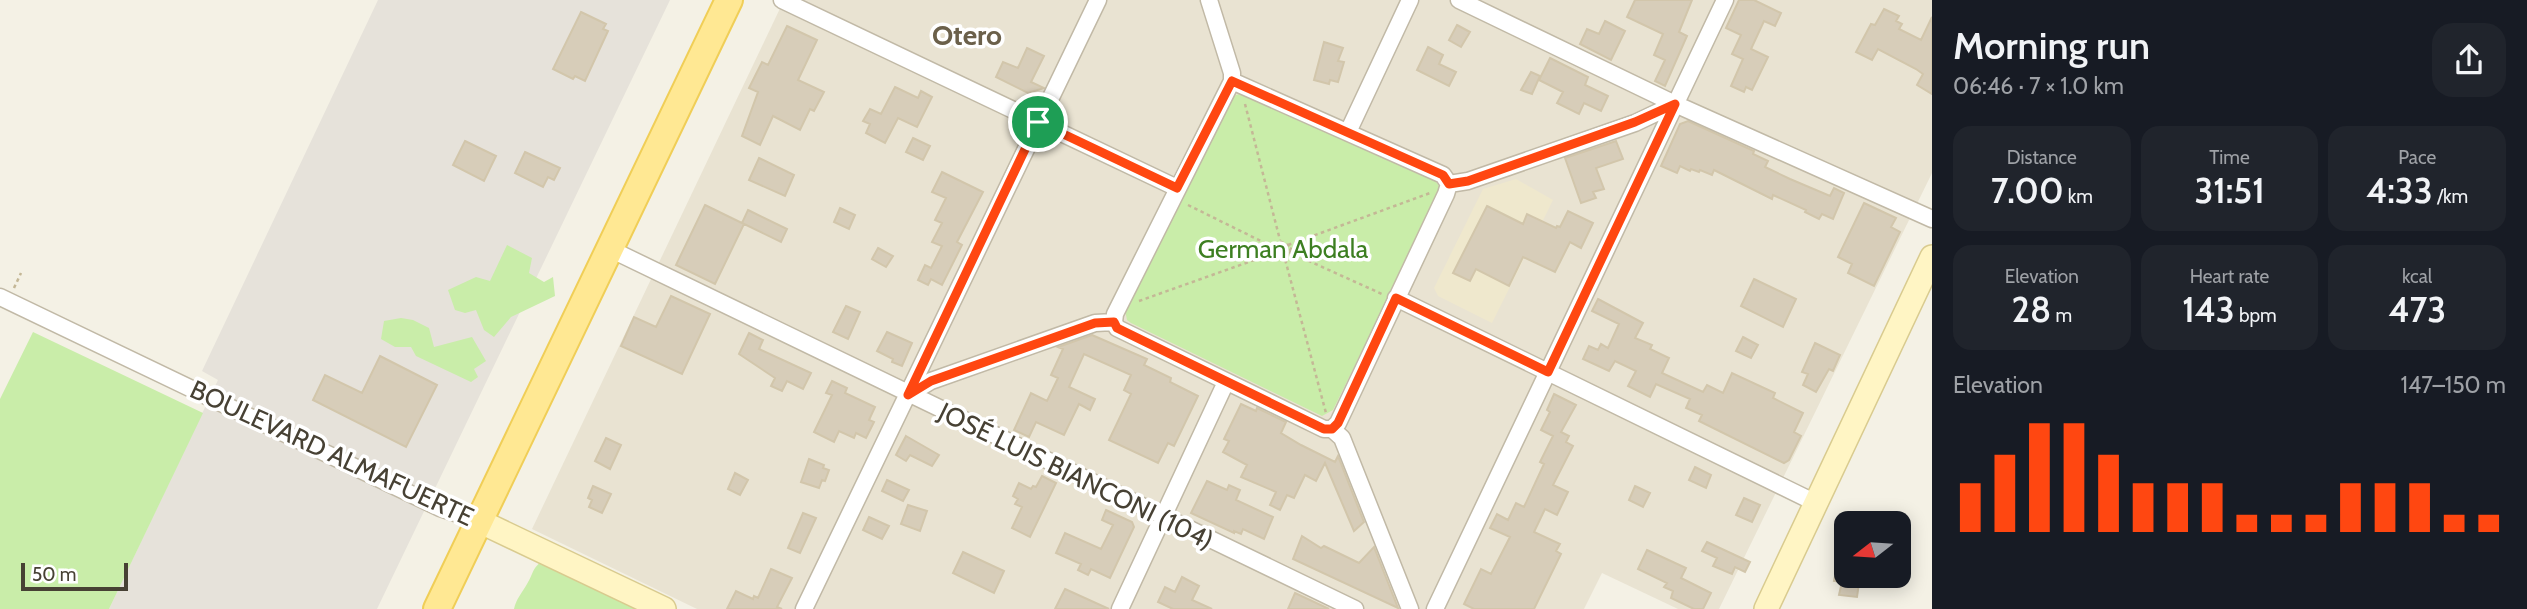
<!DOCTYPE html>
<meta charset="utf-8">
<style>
body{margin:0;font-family:Cabin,sans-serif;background:#20242c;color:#f1f3f6;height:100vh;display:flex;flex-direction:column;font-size:26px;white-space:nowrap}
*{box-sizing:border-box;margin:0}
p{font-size:23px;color:#9ea1a6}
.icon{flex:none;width:38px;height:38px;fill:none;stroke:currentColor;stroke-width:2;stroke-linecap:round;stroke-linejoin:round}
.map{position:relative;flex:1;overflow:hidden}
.sheet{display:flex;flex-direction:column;background:#171b24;width:595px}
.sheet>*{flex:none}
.needle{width:46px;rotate:253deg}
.tools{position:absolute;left:1834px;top:511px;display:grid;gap:14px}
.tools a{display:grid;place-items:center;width:77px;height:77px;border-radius:14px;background:#171b24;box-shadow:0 4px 18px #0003;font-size:35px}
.scale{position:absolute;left:21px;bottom:18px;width:107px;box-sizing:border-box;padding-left:7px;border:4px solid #474134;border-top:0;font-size:19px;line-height:24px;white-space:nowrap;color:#474134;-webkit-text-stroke:5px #fff;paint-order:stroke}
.pin{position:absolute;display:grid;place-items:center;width:60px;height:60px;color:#fff;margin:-30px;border:4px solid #fff;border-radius:50%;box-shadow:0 2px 7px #0007}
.round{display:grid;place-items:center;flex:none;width:74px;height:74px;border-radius:21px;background:#20242c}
.headline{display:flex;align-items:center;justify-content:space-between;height:119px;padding:0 21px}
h1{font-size:38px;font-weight:600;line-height:52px}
.figures{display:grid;grid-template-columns:repeat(3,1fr);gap:10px;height:119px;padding:7px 21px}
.figures div{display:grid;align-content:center;border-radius:18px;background:#20242c;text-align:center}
.figures b{font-size:35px;font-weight:600}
.figures small{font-size:19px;font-weight:400}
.figures p{font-size:19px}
.chart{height:196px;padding:14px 21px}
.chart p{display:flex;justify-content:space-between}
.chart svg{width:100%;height:126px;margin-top:7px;stroke:#ff4711;stroke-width:6}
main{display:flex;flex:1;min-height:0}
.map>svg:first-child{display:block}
</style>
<main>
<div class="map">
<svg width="1932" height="609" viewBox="0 0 1932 609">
<rect width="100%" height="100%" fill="#f4f1e5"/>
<path fill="#e9e3d2" d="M784,0h1148v173l-213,436h-41l-76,-36 -18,36h-887l-165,-80z"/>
<path fill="#e6e2da" d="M378,0h292l-293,609h-268l109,-229 -16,-9z"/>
<path fill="#efe8cd" d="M1516,179l37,21 -61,123 -54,-27 -4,-8 49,-99z"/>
<path fill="#c9eda9" d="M1242,93l192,86 5,7 -1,10 -105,214 -11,6 -191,-93 -4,-3 -2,-10 106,-213z
M507,245l25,13 -3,15 15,9 9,-5 2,19 -44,21 -17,20 -10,-7 -8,-20 -11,3 -10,-3 -7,-20 28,-13 14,4z
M401,318l12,2 16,8 5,19 38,-10 14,24 -12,8 4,8 -7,5 -55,-26 -5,-9h-16l-14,-8 3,-18z
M33,332l170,81 -94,196h-109v-210z
M542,561l106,48h-134c2,-10 8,-16 13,-25 7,-11 4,-14 15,-23z"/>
<path fill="#d7cdb9" stroke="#d2c6ab" stroke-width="2" d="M1635,0h57l-13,32 8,4 -22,50 -10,-5 10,-21 -11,-5 9,-21 -36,-17z
M1739,0h15l27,13 -6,13 -11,-5 -13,28 17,8 -16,33 -6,-3 -2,5 -13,-6 12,-27 -11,-5 9,-19 -15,-7z
M1884,9l15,7 -3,5 6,3 -3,5 22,11 11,-23v77l-15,-9 6,-11 -7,-5 -38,-20 -6,11 -16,-8 15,-28 4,1z
M581,12l25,12 -3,5 5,2 -23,50 -10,-5 -2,3 -20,-10z
M1605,21l20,10 -14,29 -31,-16 7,-15 12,5z
M1457,25l13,7 -9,15 -12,-7z
M787,26l30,14 -19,40 26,12 -10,19 -4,-2 -10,21 -27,-14 -13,29 -18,-9 16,-44 -9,-4 13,-26 6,3z
M1324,42l19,6 -5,13 6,1 -6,20 -8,-2 -1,4 -15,-4z
M1428,47l15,8 -4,9 17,8 -7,14 -32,-16z
M1027,48l17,8 -13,26 13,6 -16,5 -32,-16 7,-15 15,6z
M1550,58l38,19 -3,8 23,11 -7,15 -17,-8 -5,11 -22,-11 6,-11 -24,-12z
M1531,72l9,4 -8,18 -11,-4z
M895,87l23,11 3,-7 11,6 -15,30 -19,-9 -13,25 -19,-10 4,-9 -7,-3 7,-12 11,5z
M1688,121l66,30 -1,3 15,7 -3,6 25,12 40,17 4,-8 10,5 -11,26 -11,-5 -3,5 -14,-7 1,-2 -33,-15 -1,4 -58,-29 -2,5 -12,-5 -1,2 -8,-3 -1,2 -10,-5 -3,7 -16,-7 19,-42z
M913,138l17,8 -7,14 -17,-8z
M465,141l31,15 -12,25 -31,-16z
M1616,141l7,18 -27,9 8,21 -11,3 3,6 -15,5 -16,-45z
M525,152l35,16 -6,12 -6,-3 -5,10 -28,-14z
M759,158l35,17 -9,21 -36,-16z
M942,172l41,20 -26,50 5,3 -20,40 -11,-6 -3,6 -10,-5 7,-15 6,3 11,-22 -10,-4 10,-19 -7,-3 11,-22 -14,-6z
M1864,203l32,15 -5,9 9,5 -26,54 -26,-13 4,-9 -14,-7z
M705,205l39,19 -29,60 -39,-19z
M1487,206l36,18 4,-10 29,14 1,-2 3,1 8,-16 25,12 -12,25 -11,-6 -15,30 -32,-15 -14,29 -33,-17 -6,12 -17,-8z
M840,208l15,7 -6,14 -15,-7z
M748,210l39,19 -6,13 -39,-19z
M878,248l15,8 -7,11 -14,-8z
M1754,279l42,20 -13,28 -42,-21z
M671,296l39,18 -28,60 -61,-28 13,-29 22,10z
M1598,299l45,24 -8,15 17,7 -2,4 19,9 -7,15 41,19 4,-7 16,8 9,-20 43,20 -2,5 30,15 -9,19 7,4 -12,24 -5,3 -85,-42 3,-6 -16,-7 4,-9 -34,-15 -6,13 -22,-11 8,-15 -21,-10 -6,10 -26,-12 6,-13 9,4 3,-6 7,4 11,-24 -27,-13z
M846,306l14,6 -12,27 -15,-7z
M887,332l25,11 -10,23 -10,-4 1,-3 -16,-8z
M749,333l14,7 -4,9 52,24 -8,16 -16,-8 -5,10 -11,-5 4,-8 -36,-24z
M1092,335l55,24 -3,6 27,13 -1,4 28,14 -24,50 -6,-3 -10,20 -49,-23 22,-46 -7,-4 7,-15 -47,-21 -15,33 26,12 -5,11 -11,-6 -15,31 -28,-13 -7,15 -15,-7 17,-37 16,8 11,-23 -7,-3 12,-26 -5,-2z
M1743,337l15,8 -7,13 -15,-7z
M1815,343l25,12 -7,16 -4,-2 -13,23 -13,-7 5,-11 -6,-2z
M380,356l57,29 -31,62 -93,-47 12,-25 37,18z
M832,381l15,7 -2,5 30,14 -6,13 5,2 -8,16 -10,-5 -2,5 -15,-7 -5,11 -20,-10 18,-37 -6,-2z
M1554,394l22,11 -15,27 8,4 -3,6 7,4 -20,39 15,7 -11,23 -12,-6 -11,23 26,12 -4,7 5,3 -27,55h-60l-10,-5 17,-35 10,5 19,-37 -20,-9 7,-14 11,6 8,-17 8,4 20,-43 -4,-2 13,-26 -12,-6 9,-18 -3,-2z
M1241,404l15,7 1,-3 29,14 -5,11 20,12 34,17 3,-6 26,66 -10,9 -29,-68 -9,18 -11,-6 -11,23 -7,-3 -7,15 -10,-5 6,-13 -35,-15 6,-12 -24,-13 6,-11 -5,-2z
M906,436l33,19 -7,11 -22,-11 -4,6 -10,-6z
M606,438l15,7 -11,24 -15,-8z
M809,459l15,6 -1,3 6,2 -4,11 -3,-1 -3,8 -18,-6z
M1695,467l16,8 -5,13 -17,-8z
M735,473l13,7 -8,15 -12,-6z
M1042,476l14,7 -26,54 -18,-9 10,-21 -7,-3 3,-5 -5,-3 6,-13 12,6 2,-3 3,1z
M887,480l22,10 -6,11 -21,-10z
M1207,481l20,9 2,-5 11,5 -4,10 37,17 -9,22 -21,-10 -2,5 -7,-3v2l-43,-20z
M593,486l18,8 -9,19 -13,-6 3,-7 -4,-2z
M1635,486l15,7 -7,14 -14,-7z
M1744,498l16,7 -8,17 -16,-7z
M908,505l19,6 -7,20 -19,-7z
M1106,510l26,12 2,5 -24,51 -19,-9 -3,6 -10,-5 3,-6 -25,-11 9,-20 36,16 12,-24 -11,-5z
M803,513l13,5 -16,35 -12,-5z
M869,517l20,9 -7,13 -19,-9z
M1302,536l19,12 3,-2 35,17 15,-16 24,61 -105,-49z
M1707,542l43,20 -5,10 -10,-5 -3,7 -19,-8 4,-8 -15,-7z
M1841,549h5v27h14l-3,21 -18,-2 3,-13 -8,-1z
M1647,550l39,18 -5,10 30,15 -8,16h-9l-23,-11 2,-7 -9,-4 3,-4 -29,-14z
M963,552l41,19 -10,22 -41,-20z
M771,569l21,9 -15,29 5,2h-55l9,-18 17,8 1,-3 4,2z
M1182,577l17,9 -7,14 20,9h-39l-15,-7 7,-15 10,5z
M1065,589l44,20h-54z
M1295,593l34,16h-41z"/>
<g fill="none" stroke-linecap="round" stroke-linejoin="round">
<g stroke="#c1b9a6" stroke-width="19">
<path id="minor" d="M782,0l395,188
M1209,0l23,73v8
M1459,0l216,104 257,115
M1232,81l211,94 6,9
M1348,132l62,-132
M1449,184l19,-3 167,-58 40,-19
M610,249l745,360
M0,297l440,211 39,13
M1396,298l420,205
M1114,322l1,-8 117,-233
M1114,322l3,6 207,101h8
M908,395l23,-14 164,-58 19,-1
M1332,429l6,-6 108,-229 3,-10
M1332,429l10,9 68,171
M804,609l294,-609
M1120,609l106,-227
M1435,609l290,-609"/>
</g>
<g stroke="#d9cb8f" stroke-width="26">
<path id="secondary" d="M479,521l185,88
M1766,609l166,-352"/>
</g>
<g stroke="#f0ce57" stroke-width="30">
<path id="primary" d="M437,609l292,-609"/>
</g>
<path stroke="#c4b796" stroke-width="2.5" stroke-dasharray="3.5 3.5" stroke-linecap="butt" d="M1245,104l35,136
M1188,205l87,43
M1288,245l142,-52
M1289,252l93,42
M1285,259l-12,-6 6,-12 13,6 -7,12 41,154
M14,288l7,-15
M1139,301l135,-48"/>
<use href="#minor" stroke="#fff" stroke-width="16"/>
<use href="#secondary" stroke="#fff5c4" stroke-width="23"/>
<use href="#primary" stroke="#ffe893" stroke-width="26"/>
</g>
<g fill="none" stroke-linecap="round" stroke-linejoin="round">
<g stroke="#fff" stroke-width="14">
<path id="route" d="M1232,81l211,94 6,9 19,-3 167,-59 40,-18 -127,268 -152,-74 -58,125 -6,6h-8l-207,-101 -3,-6 -19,1 -164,58 -23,14 130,-273 139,66z"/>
</g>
<use href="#route" stroke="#ff4711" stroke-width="9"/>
</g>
<g text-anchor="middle" stroke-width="7" stroke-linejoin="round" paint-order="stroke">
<g font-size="26" fill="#3d7f21" stroke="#fff">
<text x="1283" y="258">German Abdala</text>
</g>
<g font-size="26" fill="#474134" stroke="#fff">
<text transform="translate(332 453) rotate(25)" y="9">BOULEVARD ALMAFUERTE</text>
<text transform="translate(1076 476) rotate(26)" y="9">JOSÉ LUIS BIANCONI (104)</text>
</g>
<g font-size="28" font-weight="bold" fill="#6b604a" stroke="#fff">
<text x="967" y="45">Otero</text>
</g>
</g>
</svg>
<div class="tools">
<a><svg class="needle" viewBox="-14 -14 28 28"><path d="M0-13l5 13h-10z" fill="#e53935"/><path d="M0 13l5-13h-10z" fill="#9ea1a6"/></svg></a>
</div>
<div class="scale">50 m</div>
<div class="pin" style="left:1038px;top:122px;background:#1e9e55"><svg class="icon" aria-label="arrive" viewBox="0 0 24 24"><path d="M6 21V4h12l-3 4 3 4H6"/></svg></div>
</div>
<section class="sheet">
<div class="headline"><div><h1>Morning run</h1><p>06:46 · 7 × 1.0 km</p></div><a class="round"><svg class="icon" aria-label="share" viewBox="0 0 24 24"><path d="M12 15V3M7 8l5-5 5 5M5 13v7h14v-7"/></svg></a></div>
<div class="figures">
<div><p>Distance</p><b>7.00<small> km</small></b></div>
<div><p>Time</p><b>31:51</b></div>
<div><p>Pace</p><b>4:33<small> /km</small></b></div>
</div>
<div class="figures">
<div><p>Elevation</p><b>28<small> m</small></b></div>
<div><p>Heart rate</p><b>143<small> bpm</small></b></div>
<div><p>kcal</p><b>473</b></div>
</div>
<div class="chart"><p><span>Elevation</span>147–150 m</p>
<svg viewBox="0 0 160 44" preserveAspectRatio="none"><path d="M5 44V27M15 44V17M25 44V6M35 44V6M45 44V17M55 44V27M65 44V27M75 44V27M85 44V38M95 44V38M105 44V38M115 44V27M125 44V27M135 44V27M145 44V38M155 44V38"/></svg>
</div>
</section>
</main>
